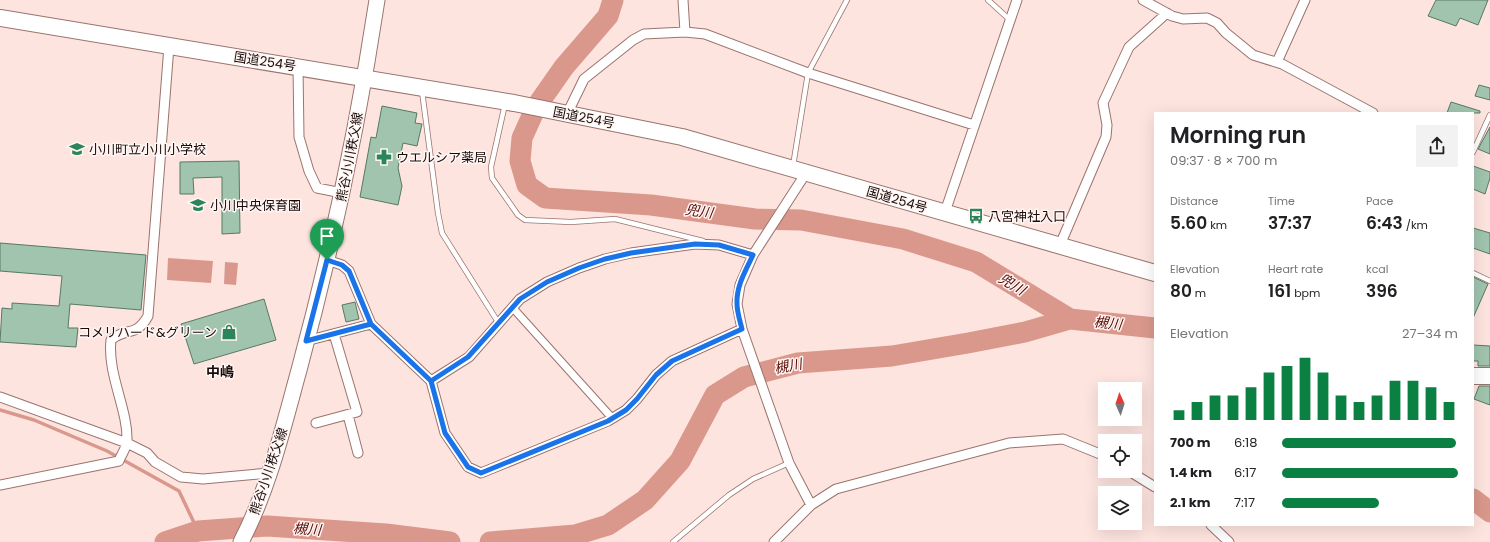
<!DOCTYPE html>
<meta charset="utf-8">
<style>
body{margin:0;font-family:Poppins,"Noto Sans JP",sans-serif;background:#f2f2f2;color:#202124;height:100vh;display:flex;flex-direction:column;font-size:15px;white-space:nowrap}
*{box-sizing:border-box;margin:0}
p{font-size:13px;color:#757577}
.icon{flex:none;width:22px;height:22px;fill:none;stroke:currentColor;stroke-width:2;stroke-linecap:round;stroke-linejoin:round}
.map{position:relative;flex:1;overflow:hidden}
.panel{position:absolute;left:1154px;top:112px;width:320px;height:414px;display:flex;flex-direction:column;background:#fff;border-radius:0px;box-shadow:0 4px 16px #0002}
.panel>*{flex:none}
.needle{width:26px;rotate:357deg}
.fabs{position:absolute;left:1098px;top:382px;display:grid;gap:8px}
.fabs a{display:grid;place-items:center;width:44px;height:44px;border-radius:0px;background:#fff;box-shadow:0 4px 16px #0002;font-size:20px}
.pin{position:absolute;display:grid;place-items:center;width:34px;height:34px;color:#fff;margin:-41px -17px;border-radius:50% 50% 50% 0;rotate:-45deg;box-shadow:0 0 4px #0007}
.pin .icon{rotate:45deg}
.round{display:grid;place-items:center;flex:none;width:42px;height:42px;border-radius:0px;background:#f2f2f2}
.head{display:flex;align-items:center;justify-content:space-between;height:68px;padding:0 16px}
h1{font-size:22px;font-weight:600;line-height:30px}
.metrics{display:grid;grid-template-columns:repeat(3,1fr);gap:6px;height:68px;padding:4px 16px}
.metrics div{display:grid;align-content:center}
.metrics b{font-size:17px;font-weight:600}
.metrics small{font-size:11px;font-weight:400}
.metrics p{font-size:11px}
.chart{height:112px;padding:8px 16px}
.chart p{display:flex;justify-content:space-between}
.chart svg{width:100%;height:72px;margin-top:4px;stroke:#0b8043;stroke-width:6}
ul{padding:0 16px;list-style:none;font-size:13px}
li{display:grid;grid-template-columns:64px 48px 1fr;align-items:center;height:30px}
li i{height:10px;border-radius:5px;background:#0b8043}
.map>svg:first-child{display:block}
</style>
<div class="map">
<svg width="1490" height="542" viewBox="0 0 1490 542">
<rect width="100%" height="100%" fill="#fee4df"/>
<path fill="#da988c" d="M168,258l45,3 -2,22 -44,-3z
M225,262l13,1 -2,22 -12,-1z"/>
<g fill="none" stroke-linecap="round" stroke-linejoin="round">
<path stroke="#da988c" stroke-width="3.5" d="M0,410l34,10 73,31 72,40 19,40
M385,542l1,-8"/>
<path stroke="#da988c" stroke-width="21" d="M613,0l-5,16 -44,51 -28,40 -14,31 -2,23 7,24 18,13 106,7 104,14 46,1 102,19 73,23 94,57
M1473,499l17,13
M165,542l33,-11 69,-5 119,8 64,8
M490,542l85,-7 33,-10 37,-25 35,-39 35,-66 29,-18 54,-14 94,-7 76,-13 57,-11 45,-13 85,9"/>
</g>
<path fill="#a0c4ae" stroke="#577965" d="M1436,0h52l-10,25 -18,-7 -4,8 -28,-10z
M1479,85l11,3v12l-15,-4z
M1451,102l29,9v2h-33z
M382,106l35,7 -2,10 7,1 -5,22 -14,-3 -5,25 4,18 -4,19 -38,-8 11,-60 5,1z
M1490,127v27l-12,-5z
M239,161l1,72 -18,1v-57l-29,1 1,16h-14v-32z
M1473,166l17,6v6l-5,16 -12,-5z
M1473,228l17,5v21l-17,-6z
M0,243l146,12 -5,55 -71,-6 -2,24h10l-2,19 -76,-5 2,-34 10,1v-6l47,3 3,-30 -62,-5z
M1473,277l15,7 -15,34z
M264,299l12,41 -82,24 -13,-40z
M355,302l4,17 -13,3 -4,-17z
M1473,345l17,1v20h-12v-5h-5z
M1479,386h11v19l-16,-6z"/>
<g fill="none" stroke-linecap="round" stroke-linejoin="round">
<g stroke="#9a746d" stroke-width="6">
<path id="service" d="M988,0l22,20
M422,91l16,122 4,20 56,89
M505,104l-14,63 1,11 26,37 7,5 46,2 44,-3 88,22
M1473,152l17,-37
M793,166l15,-93 39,-73
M1473,273l17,8
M673,542l56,-47 24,-16 36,-16"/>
</g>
<g stroke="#9a746d" stroke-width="9">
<path id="pedestrian" d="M512,307l100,111"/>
</g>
<g stroke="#9a746d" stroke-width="11">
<path id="minor" d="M683,0l2,32
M1143,0l29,16 11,3 24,-1 10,5 9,10 27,22 29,9 91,49
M1277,62l28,-62
M298,67l1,70 10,34 8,17 25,5
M567,114l17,-35 49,-39 11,-6 41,-2 20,2 103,39 166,52
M806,173l-53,82 -13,30 -3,19 5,25 47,134 22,42
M945,212l72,-212
M1060,245l46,-108 1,-12 -4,-22 26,-56 38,-34
M327,260l15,5 7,6 22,53 60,57 14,52 23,34 13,6 127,-52 18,-11 11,-11 19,-24 16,-14 70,-32
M306,341l65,-17
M431,381l38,-24 51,-58 27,-17 32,-14 26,-9 26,-6 64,-9 24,1 34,10
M0,397l127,46 20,10 8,9 26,15 22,2 66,-6
M348,415l10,38
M316,423l41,-11 -23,-78
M1129,471l26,16
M0,485l119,-24c2,-6 8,-14 8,-20 1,-32 -20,-67 -16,-101 14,-13 25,-2 37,-24l21,-270
M1211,525l18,17
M774,542l37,-37 25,-16 173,-46 54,-4 42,17"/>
</g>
<g stroke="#9a746d" stroke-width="17">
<path id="primary" d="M241,542c28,-54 42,-114 58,-172 33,-122 59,-245 78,-370"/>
</g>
<g stroke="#9a746d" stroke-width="18">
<path id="trunk" d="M0,18l514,85 168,34 473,136
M1473,376h17"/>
</g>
<use href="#service" stroke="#fff" stroke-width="4.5"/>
<use href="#pedestrian" stroke="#fff" stroke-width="7"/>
<use href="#minor" stroke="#fff" stroke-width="9"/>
<use href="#primary" stroke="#fff" stroke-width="15"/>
<use href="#trunk" stroke="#fff" stroke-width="16"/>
</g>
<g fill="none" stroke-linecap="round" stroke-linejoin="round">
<g stroke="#fff" stroke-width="8">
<path id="route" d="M327,260l-21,81 65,-17 60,57 14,52 23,34 13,6 127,-52 18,-11 11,-11 19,-24 16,-14 70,-32c-2,-8 -5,-17 -5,-25 -1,-18 9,-34 16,-49l-34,-10 -24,-1 -64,9 -26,6 -26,9 -32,14 -27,17 -52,58 -37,24 -60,-57 -22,-53 -7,-6 -15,-5"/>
</g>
<use href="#route" stroke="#1a73e8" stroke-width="5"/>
</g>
<defs>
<g id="school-bare" transform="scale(1.2)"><path d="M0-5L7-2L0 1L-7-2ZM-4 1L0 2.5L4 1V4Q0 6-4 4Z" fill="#2c855a" stroke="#fff6f4" stroke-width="2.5" paint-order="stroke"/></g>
<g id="pharmacy-bare" transform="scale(1.2)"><path d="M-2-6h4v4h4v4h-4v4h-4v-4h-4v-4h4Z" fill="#2c855a" stroke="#fff6f4" stroke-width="2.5" paint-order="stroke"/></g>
<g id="bus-bare" transform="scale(1.2)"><path d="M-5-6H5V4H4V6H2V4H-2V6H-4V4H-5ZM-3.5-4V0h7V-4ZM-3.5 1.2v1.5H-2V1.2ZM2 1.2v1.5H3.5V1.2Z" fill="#2c855a" stroke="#fff6f4" stroke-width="2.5" paint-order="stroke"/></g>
<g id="shop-bare" transform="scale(1.2)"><path d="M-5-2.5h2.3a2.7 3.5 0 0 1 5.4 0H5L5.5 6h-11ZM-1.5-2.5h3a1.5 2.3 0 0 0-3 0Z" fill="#2c855a" stroke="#fff6f4" stroke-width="2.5" paint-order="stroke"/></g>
</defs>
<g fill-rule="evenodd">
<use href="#school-bare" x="77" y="149"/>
<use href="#pharmacy-bare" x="384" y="157"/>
<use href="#school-bare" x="198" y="205"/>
<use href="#bus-bare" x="976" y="216"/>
<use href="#shop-bare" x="229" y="332"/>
</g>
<g text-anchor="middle" stroke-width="3" stroke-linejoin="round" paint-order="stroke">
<g font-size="13" fill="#170a08" stroke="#fff6f4">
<text transform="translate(265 61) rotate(9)" y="5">国道254号</text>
<text transform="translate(584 117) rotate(11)" y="5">国道254号</text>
<text transform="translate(349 157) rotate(-79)" y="5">熊谷小川秩父線</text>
<text transform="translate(897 199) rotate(16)" y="5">国道254号</text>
<text transform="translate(268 471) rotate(-71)" y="5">熊谷小川秩父線</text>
</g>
<g font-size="13" fill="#170a08" stroke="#fff6f4" text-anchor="start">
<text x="89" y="154">小川町立小川小学校</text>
<text x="396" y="162">ウエルシア薬局</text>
<text x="210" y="210">小川中央保育園</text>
<text x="988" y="221">八宮神社入口</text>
<text x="217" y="337" text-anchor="end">コメリハード&amp;グリーン</text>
</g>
<g font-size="14" font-style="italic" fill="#580903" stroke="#fff6f4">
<text transform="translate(699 211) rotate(8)" y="5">兜川</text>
<text transform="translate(1012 284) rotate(31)" y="5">兜川</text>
<text transform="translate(1108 323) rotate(6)" y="5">槻川</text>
<text transform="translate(788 366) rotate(-11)" y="5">槻川</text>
<text transform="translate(307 529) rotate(4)" y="5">槻川</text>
</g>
<g font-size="14" font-weight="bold" fill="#170a08" stroke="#fff6f4">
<text x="220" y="377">中嶋</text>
</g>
</g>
</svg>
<div class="fabs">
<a><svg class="needle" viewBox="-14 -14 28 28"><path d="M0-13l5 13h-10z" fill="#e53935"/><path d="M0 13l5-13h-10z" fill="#757577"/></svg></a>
<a><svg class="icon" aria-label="locate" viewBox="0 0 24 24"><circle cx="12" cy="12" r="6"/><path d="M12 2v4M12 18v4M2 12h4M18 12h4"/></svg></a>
<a><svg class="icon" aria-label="layers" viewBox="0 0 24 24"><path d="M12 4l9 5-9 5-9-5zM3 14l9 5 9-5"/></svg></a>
</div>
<div class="pin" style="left:327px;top:260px;background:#1e9e55"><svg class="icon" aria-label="arrive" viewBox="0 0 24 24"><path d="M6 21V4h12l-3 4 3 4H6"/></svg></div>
<section class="panel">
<div class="head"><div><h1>Morning run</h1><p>09:37 · 8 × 700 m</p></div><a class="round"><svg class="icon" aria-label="share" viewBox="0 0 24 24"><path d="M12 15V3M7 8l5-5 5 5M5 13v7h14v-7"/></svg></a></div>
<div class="metrics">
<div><p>Distance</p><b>5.60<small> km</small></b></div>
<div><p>Time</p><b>37:37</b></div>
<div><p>Pace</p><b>6:43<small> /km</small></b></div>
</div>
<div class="metrics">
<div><p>Elevation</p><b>80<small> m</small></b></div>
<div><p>Heart rate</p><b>161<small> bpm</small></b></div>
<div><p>kcal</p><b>396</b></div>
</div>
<div class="chart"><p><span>Elevation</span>27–34 m</p>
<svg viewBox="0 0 160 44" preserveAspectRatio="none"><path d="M5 44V38M15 44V33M25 44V29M35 44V29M45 44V24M55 44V15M65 44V11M75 44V6M85 44V15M95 44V29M105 44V33M115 44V29M125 44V20M135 44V20M145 44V24M155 44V33"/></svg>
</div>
<ul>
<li><b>700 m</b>6:18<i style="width:99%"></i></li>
<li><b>1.4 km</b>6:17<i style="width:100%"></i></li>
<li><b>2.1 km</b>7:17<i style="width:55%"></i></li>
</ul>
</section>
</div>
